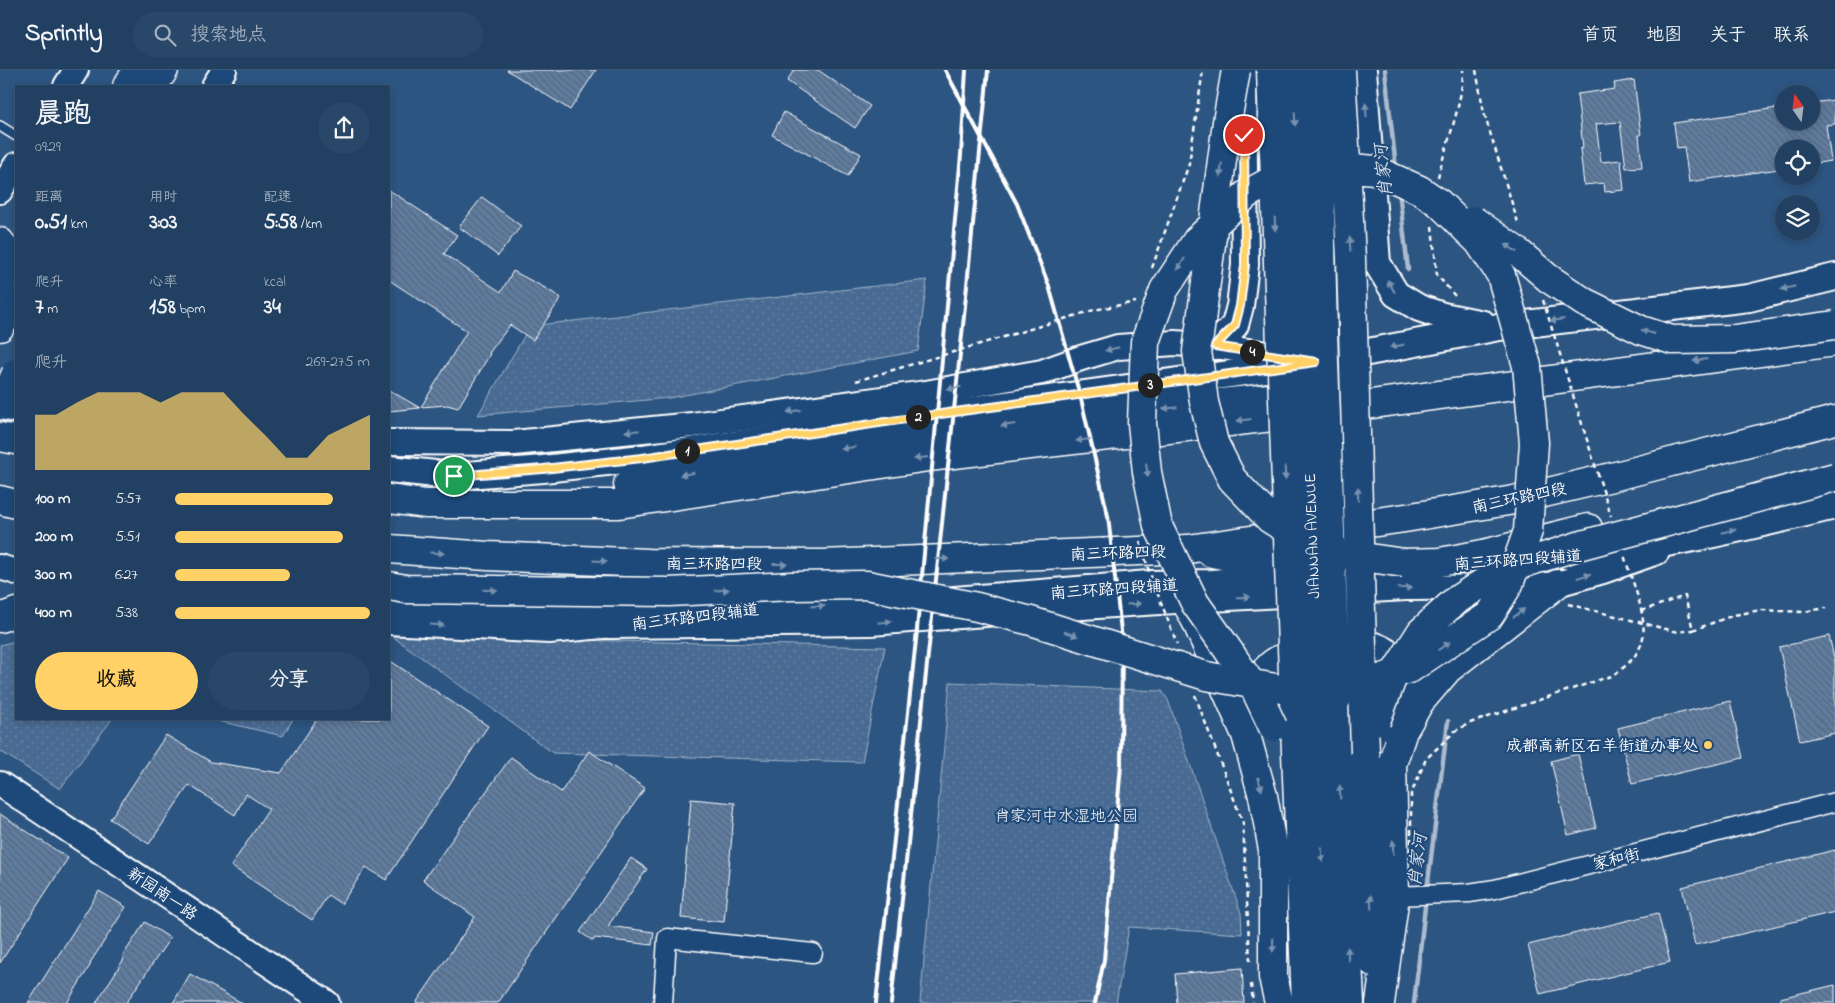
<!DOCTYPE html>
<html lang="zh">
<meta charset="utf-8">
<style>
body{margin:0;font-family:"Indie Flower","LXGW WenKai TC",sans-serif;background:#294768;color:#f1f3f6;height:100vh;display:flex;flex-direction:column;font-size:19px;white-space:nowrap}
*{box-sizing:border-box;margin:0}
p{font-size:16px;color:#a2afbe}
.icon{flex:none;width:28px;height:28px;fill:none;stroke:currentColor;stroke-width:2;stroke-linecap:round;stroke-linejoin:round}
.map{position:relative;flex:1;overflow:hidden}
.drawer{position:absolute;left:15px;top:15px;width:375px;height:635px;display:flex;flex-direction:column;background:#214062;border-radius:0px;box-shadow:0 2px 8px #0003,0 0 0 1px #3e5977}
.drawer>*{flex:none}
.needle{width:32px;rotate:346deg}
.buttons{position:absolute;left:1775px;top:15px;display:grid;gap:10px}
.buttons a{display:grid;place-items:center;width:45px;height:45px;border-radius:50%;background:#214062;box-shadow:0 2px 8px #0003,0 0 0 1px #3e5977;font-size:25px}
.pin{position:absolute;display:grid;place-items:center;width:42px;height:42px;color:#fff;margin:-21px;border:2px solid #fff;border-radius:50%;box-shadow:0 1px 5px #0007}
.km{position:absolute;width:25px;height:25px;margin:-12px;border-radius:50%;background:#222;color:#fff;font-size:14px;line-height:25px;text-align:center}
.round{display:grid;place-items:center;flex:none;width:52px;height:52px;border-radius:26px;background:#294768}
.overview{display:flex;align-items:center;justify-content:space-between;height:85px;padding:0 20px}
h1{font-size:28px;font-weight:700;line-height:38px}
.metrics{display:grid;grid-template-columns:repeat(3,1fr);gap:8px;height:85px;padding:5px 20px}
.metrics div{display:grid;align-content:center}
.metrics b{font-size:21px;font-weight:700}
.metrics small{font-size:14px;font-weight:400}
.metrics p{font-size:14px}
.chart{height:140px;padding:10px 20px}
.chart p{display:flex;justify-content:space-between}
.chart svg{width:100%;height:90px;margin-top:5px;fill:#ffd166;opacity:.7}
.primary-button{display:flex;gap:10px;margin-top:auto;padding:10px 20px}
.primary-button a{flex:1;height:58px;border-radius:30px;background:#ffd166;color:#111;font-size:20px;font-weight:700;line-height:58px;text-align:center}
.primary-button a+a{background:#294768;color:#f1f3f6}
ul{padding:0 20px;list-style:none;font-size:16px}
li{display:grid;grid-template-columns:80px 60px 1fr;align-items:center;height:38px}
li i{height:12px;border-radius:6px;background:#ffd166}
header{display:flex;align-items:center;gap:30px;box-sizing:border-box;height:70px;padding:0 25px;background:#214062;border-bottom:1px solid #3e5977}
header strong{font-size:24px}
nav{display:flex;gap:28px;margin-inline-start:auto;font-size:18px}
.search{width:350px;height:45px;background:#294768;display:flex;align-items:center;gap:12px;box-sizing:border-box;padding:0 18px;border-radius:28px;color:#a2afbe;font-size:19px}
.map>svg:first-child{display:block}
</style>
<header>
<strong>Sprintly</strong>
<div class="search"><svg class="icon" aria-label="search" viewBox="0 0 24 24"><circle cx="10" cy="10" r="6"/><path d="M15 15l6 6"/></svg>搜索地点</div>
<nav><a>首页</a><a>地图</a><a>关于</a><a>联系</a></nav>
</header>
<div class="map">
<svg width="1835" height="933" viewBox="0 0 1835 933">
<defs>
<pattern id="park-dots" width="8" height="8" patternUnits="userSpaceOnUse" patternTransform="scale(1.25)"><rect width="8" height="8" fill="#486b92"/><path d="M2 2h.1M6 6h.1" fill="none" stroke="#6381a2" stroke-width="1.8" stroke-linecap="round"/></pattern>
<pattern id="building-back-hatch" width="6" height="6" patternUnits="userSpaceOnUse" patternTransform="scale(1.25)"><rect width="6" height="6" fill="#5e7c9f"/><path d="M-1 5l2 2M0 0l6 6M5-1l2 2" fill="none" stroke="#56667a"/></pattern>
</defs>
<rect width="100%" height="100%" fill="#2c5582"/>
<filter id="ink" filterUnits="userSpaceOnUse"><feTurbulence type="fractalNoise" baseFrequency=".02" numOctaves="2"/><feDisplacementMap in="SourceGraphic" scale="10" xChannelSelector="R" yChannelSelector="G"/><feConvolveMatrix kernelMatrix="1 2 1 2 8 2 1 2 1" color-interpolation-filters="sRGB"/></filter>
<g filter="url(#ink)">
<path fill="url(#park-dots)" stroke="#a4b5c8" d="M927,210l-9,71 -249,47 -191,17 52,-89z
M392,566l493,11 -23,115 -309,-9z
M16,571v78h96l-52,70 -60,-38v-106z
M950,612l212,9 6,9 73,213 1,21 -113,-7 -13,76h-196z
M210,649h83l-10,17z"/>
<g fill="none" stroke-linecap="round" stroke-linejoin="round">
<path stroke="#acbcce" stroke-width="4.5" d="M1385,0l11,98
M1399,121l9,78
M1427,820l21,-169
M1414,933l12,-105"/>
</g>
<path fill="url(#building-back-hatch)" stroke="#fff" d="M507,0h89l-26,40z
M794,0h24l52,36 -15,22 -68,-47z
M1634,10l7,55h-2l3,32 -16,1 -6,-46 -24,2 5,38 20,-2 3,30 -19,2 -1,-9 -20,2 -4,-36 3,-1 -6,-54 38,-5 -1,-6z
M1835,30v24l-9,1 5,36 -20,3v-15h-35l3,20 -90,13 -5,-35 -7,1 -3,-25 110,-16v14h27v-18z
M784,42l77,42 -13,22 -76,-41z
M389,120l68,45 -13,19 57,38 12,-21 34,18 14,9 -28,42 -23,-15 -21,28 1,1 -32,54 -11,-3 -26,2 46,-76 -78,-51z
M482,127l39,29 -23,30 -39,-29z
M389,320l31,18 -31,3z
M1829,566l6,26v71l-35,8 -21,-94z
M389,590l99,66 -102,154 -20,-13 -25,37 -13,-9 -16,25 -81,-54 38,-57 -23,-15 -11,21 -46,-30 -40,59 -39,-25 56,-84 45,27 70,11 36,-54h72z
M1730,631l13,57 -111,26 -14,-56z
M589,681l56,37 -147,215h-82l59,-86 -52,-37 88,-123 50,35z
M1578,684l18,74 -28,7 -17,-74z
M691,729l44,4 -11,119 -43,-4z
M0,744l68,44 -68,105z
M1835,780v62l-140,33 -13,-58z
M631,788l16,11 -39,57 46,6 -2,13 -57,-7 -2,3 -13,-9z
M99,821l27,16 -36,56 1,1 -24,39h-39z
M1658,843l12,49 -130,32 -12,-49z
M145,852l25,16 -44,65h-30l28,-44 -2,-2z
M1242,898l2,35h-67l-2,-29z
M190,904l52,29h-69z
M1835,915v18h-54l-1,-5z"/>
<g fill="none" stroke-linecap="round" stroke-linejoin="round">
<g stroke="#fff" stroke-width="12">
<path id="lane" d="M0,56l16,10"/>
</g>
<g stroke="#fff" stroke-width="21">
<path id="street" d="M1395,826l74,-3 26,-4 340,-87
M663,933l4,-65 146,15"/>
</g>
<g stroke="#fff" stroke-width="28">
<path id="secondary" d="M66,16l10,-16
M214,16l10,-16
M0,121l16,-26
M389,372l125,1 178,-18 234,-32 116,-21 39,-14 37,-11 57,-4 40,3 85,13
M0,497l16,5
M1194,530l212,-12 121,-1 30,-3 46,-13 54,-19
M389,552l160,9 75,-7
M609,556l262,-3 165,-13 139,-9
M0,714l327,219"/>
</g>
<g stroke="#fff" stroke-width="30">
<path id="primary" d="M1363,0l14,193 19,31 23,14 24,8 40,8
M1215,276l20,-21 5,-19 5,-41 -2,-194
M389,399l65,7 89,-7 99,-11 284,-42 390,-54 183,-35 250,-29 86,-21
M1568,486c91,-7 179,-29 267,-50
M735,538l171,-4 243,-20 63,-1 170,-15"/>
</g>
<g stroke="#fff" stroke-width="31">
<path id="highway" d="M127,16l11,-16
M153,16l11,-16
M0,172l8,11 8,16
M0,215l16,-25
M0,257l16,-26
M0,367l16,3
M628,414l252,-41 164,-22 263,-27
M389,429l36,5h194l309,-47 354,-41 553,-74
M0,430l16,4
M389,479l99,7 160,7 175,1 365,-15 217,-31 109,-18 102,-24 219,-56
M1212,483l100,19
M1404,493l36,-1 43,-8 105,-26
M1167,514l14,9 15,28 50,114 17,61 10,54v127l6,26
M389,532l92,6h254
M0,548l16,-6
M1336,630l14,303
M1317,631l10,302
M1294,632l12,301
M1251,634c1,-15 11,-33 24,-42 16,-10 76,-20 94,-17 12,3 28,12 34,23 6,13 -4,47 -9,60
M1372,662l-7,21 8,209
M1380,933l15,-107 -3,-132 11,-33 16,-28 29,-34 109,-85"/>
</g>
<path stroke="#fff" stroke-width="2.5" stroke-dasharray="5 4" stroke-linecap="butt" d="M1438,107c8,-33 25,-74 25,-107
M1432,156l5,49 18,21
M856,311l238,-71 42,-8
M1568,534l110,28 15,-2
M1641,541l44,-15 8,34 41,-15 27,-5 42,2 23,-4
M1195,625l48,128 7,138
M1251,914l2,19"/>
<use href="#lane" stroke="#1f4a7a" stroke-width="9"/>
<use href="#street" stroke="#1f4a7a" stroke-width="18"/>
<use href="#secondary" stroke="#1f4a7a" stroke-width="24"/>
<use href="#primary" stroke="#1f4a7a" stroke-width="26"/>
<use href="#highway" stroke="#1f4a7a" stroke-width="28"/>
<path stroke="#fff" stroke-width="4" d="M945,0l72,134 32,82 32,113 27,117 14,124 -1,125 -17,195 -9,43
M876,933l40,-363 45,-485 5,-85
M891,933l73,-687 24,-246"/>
<g stroke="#fff" stroke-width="30" stroke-linecap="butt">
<path id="primary-bridge" d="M0,336l16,3"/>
</g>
<g stroke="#fff" stroke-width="31" stroke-linecap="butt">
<path id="highway-bridge" d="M1236,0l-9,52 -30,229 7,51 10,41 18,36 38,40 28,18
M1271,0l23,632
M1293,0l24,631
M1317,0l6,263 13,367
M1341,0l10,188 14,495
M1473,150l46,33 29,25 36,24 57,28 31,10 63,-1 100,-14
M7,324l9,-21
M1342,484l62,9
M389,516l17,3 263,3 122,-6 76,-1 110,22 54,14 175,55 75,13 46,2 47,-10 37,-13 79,-53 19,-31 19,-53 6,-88 -7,-77 -26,-91 -22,-33 -40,-39 -19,-13 -45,-20 -45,-4 -19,2 -31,8 -33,18 -50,46 -33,50 -19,52 -3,81 5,49 11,54 37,77 31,44 30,44 17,36
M1376,651l17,-45 28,-44 34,-31 40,-26 33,-13 50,-16 257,-69"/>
</g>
<path stroke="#fff" stroke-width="2.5" stroke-dasharray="5 4" stroke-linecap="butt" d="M1476,0l8,43 35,113
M1152,198l37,-104 14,-94
M1543,230l68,216
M1140,471l9,30 28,73
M1411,791v-67l15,-35 29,-28 15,-8 144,-48c12,-9 23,-18 28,-33 7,-24 -11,-63 -18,-87"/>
<use href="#primary-bridge" stroke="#1f4a7a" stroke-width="26"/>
<use href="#highway-bridge" stroke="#1f4a7a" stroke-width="28"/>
</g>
<defs><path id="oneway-solid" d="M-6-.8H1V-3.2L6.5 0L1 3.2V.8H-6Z" transform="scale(1.25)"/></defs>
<g fill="#7992af">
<use href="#oneway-solid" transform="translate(1366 40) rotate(-94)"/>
<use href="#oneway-solid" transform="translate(1295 49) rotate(88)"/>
<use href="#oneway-solid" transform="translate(1221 100) rotate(96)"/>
<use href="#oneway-solid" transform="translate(1275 154) rotate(88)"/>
<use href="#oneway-solid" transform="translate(1350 174) rotate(-93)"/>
<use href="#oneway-solid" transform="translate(1511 178) rotate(-144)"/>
<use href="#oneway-solid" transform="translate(1181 194) rotate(123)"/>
<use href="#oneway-solid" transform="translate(1391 216) rotate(-121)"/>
<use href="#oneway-solid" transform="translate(1788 218) rotate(167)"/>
<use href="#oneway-solid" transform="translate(1557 250) rotate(173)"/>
<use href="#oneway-solid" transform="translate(1648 262) rotate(-163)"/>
<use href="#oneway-solid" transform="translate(1397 276) rotate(169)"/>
<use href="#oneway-solid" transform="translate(1112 279) rotate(166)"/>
<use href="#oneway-solid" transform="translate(1700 290) rotate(172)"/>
<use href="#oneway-solid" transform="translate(954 318) rotate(170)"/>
<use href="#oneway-solid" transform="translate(1170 338) rotate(174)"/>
<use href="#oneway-solid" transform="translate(794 341) rotate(172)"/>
<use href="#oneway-solid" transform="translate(1244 350) rotate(173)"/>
<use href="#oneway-solid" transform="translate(1008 355) rotate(172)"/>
<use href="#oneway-solid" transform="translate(632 361) rotate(174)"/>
<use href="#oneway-solid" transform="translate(1083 370) rotate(173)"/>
<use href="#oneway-solid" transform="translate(848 378) rotate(171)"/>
<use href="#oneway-solid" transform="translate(921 388) rotate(172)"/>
<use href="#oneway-solid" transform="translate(1147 400) rotate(82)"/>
<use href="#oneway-solid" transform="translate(1285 403) rotate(88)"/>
<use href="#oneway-solid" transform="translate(687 404) rotate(170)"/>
<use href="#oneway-solid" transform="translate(1358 424) rotate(-92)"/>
<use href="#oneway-solid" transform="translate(1729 461) rotate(-13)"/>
<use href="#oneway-solid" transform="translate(437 483) rotate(4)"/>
<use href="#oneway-solid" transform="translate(942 489) rotate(-2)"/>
<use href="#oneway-solid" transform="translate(600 491) rotate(3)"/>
<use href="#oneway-solid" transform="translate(780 494)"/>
<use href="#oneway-solid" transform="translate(1584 506) rotate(-16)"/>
<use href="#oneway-solid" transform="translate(1405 518) rotate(-2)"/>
<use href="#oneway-solid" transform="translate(490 520) rotate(1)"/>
<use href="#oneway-solid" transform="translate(722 520) rotate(-3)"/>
<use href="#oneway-solid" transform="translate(1243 527) rotate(-3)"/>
<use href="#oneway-solid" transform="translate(1134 534) rotate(-4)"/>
<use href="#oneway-solid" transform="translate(818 536) rotate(-2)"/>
<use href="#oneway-solid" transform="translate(1519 543) rotate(-38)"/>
<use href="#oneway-solid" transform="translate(885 552) rotate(-5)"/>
<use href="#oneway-solid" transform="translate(437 555) rotate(3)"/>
<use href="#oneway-solid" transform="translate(1071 564) rotate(17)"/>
<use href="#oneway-solid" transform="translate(1444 576) rotate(-33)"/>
<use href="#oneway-solid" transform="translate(1260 714) rotate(74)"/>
<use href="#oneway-solid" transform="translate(1340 722) rotate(-92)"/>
<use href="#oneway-solid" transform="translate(1393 777) rotate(-92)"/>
<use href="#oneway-solid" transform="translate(1322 785) rotate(88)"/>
<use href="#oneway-solid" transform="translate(1371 832) rotate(-92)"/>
<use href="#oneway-solid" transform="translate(1273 875) rotate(91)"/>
<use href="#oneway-solid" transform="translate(1348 884) rotate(-92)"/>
</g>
</g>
<g fill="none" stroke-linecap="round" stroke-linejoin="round" filter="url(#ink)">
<g stroke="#fff" stroke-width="10">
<path id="route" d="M454,406l89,-7 99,-11 284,-42 390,-54 -101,-16 20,-21 5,-19 5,-41 -1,-130"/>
</g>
<use href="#route" stroke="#ffd166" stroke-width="6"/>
</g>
<circle fill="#ffd166" stroke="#1f4a7a" stroke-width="2" cx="1708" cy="675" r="5"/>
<g text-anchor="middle" stroke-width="4.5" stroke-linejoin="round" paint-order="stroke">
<g font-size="16" fill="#fff" stroke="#1f4a7a">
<text transform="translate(1519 427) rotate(-12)" y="6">南三环路四段</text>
<text transform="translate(1311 466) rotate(-92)" y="6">JIANNAN AVENUE</text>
<text transform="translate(1118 482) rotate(-2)" y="6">南三环路四段</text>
<text transform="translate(1518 489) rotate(-4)" y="6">南三环路四段辅道</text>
<text x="714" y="499">南三环路四段</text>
<text transform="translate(1114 518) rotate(-4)" y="6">南三环路四段辅道</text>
<text transform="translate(695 546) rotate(-7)" y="6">南三环路四段辅道</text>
<text transform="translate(1616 788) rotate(-14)" y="6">家和街</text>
<text transform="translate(163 823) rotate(34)" y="6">新园南一路</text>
</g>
<g font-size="16" fill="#fff" stroke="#1f4a7a" text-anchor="end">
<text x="1698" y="681">成都高新区石羊街道办事处</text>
</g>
<g font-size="16" fill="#dae1e9" stroke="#1f4a7a">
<text x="1066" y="751">肖家河中水湿地公园</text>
</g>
<g font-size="18" font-style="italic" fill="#d5dde6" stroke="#1f4a7a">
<text transform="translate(1383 101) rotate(-96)" y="6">肖家河</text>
<text transform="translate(1417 790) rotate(-83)" y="6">肖家河</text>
</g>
</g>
</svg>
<div class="buttons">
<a><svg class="needle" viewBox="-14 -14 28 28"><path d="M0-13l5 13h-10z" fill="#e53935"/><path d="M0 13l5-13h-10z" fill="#a2afbe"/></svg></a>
<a><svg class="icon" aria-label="locate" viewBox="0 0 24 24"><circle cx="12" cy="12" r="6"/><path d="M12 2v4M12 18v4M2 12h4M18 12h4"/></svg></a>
<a><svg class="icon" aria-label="layers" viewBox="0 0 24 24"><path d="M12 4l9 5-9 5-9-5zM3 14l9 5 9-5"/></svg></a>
</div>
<div class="pin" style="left:454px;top:406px;background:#1e9e55"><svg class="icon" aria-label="arrive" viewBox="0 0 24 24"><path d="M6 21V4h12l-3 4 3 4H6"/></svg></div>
<div class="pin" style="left:1244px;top:65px;background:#d93025"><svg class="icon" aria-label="check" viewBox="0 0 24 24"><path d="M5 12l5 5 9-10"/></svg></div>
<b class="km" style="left:687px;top:381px">1</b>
<b class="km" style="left:918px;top:347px">2</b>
<b class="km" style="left:1150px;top:315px">3</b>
<b class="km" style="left:1252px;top:282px">4</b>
<section class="drawer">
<div class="overview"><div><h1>晨跑</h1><p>09:29</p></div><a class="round"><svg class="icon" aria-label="share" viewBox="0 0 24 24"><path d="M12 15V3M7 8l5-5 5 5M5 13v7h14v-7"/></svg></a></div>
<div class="metrics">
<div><p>距离</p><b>0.51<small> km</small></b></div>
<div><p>用时</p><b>3:03</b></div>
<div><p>配速</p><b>5:58<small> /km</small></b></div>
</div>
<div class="metrics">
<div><p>爬升</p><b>7<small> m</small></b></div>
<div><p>心率</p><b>158<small> bpm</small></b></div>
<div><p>kcal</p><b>34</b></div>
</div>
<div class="chart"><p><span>爬升</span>269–275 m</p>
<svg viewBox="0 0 160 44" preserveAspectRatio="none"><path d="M0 44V17L10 17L20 11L30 6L40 6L50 6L60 11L70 6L80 6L90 6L100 17L110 27L120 38L130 38L140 27L150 22L160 17V44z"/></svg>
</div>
<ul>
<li><b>100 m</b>5:57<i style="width:81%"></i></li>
<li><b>200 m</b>5:51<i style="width:86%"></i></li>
<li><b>300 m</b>6:27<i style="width:59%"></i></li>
<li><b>400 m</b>5:38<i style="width:100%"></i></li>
</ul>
<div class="primary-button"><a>收藏</a><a>分享</a></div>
</section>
</div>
